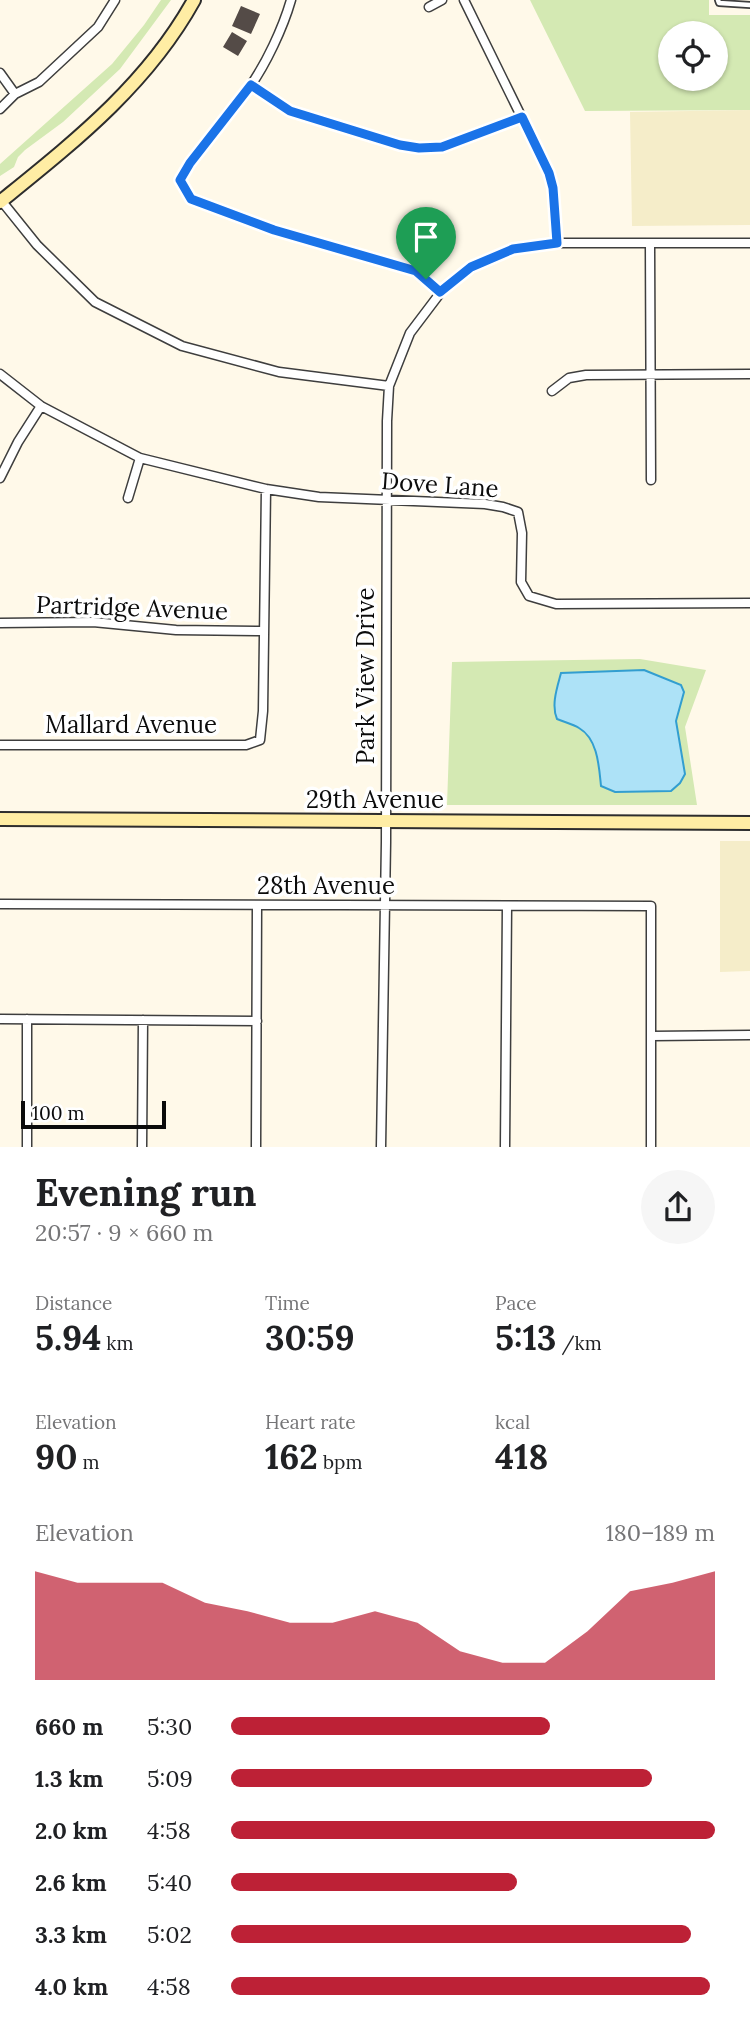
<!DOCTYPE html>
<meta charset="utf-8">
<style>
body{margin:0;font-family:Lora,serif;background:#f6f6f6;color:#202124;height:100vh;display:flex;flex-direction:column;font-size:26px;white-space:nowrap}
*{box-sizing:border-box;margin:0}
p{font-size:23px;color:#757577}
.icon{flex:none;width:38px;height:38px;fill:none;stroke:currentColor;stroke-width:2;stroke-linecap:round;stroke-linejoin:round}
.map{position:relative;height:1147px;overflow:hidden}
.sheet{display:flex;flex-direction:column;background:#fff;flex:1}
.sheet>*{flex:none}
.buttons{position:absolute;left:658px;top:21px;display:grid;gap:14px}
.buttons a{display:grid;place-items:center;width:70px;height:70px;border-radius:50%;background:#fff;box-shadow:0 2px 5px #0004;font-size:35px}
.scale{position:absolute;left:21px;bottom:18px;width:145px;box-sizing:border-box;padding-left:7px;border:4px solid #0b0b0b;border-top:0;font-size:19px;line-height:24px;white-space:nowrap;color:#0b0b0b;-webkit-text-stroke:5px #fff;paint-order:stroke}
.pin{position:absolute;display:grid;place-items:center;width:60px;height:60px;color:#fff;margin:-72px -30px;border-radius:50% 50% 50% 0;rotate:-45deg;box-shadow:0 0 7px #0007}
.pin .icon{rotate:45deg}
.round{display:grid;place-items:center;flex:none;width:74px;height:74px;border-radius:37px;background:#f6f6f6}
.overview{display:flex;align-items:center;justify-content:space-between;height:119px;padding:0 35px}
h1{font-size:38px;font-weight:700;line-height:52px}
.metrics{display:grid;grid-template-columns:repeat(3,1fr);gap:10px;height:119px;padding:7px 35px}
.metrics div{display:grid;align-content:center}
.metrics b{font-size:35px;font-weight:700}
.metrics small{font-size:19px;font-weight:400}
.metrics p{font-size:19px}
.chart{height:196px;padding:14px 35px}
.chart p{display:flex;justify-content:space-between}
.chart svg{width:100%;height:126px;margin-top:7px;fill:#bd2136;opacity:.7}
ul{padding:0 35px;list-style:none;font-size:23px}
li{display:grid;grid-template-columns:112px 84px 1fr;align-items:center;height:52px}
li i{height:18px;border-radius:9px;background:#bd2136}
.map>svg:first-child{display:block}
</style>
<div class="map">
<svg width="750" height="1147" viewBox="0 0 750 1147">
<rect width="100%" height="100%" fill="#fff9e9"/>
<path fill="#f5edc9" d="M750,110v115l-118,1 -2,-114z
M720,841h30v130l-30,1z"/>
<path fill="#d4e9b3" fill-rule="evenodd" d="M161,0h10l-51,69 -57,53 -38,28 -7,7 -4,10 -14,9v-12l112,-100 32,-39z
M530,0h179v15h41v95l-165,1zM670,33h46v46h-46z
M640,659l66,11 -21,57 12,78h-250l5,-143z"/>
<path fill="#ade2f7" stroke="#329ed0" stroke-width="2" d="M644,670l37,15 3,7 -8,29 9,53 -5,9 -9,8 -56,1 -14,-6c-2,-19 -3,-47 -22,-58 -6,-4 -15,-6 -22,-9 -6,-14 0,-31 4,-46z"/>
<path fill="#544b47" d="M241,6l19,8 -9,20 -19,-8z
M232,32l15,9 -9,15 -15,-9z"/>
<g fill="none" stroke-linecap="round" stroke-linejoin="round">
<g stroke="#3e3e3e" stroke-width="8">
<path id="lane" d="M718,0l1,3 31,2"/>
</g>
<g stroke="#3e3e3e" stroke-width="11">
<path id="street" d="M291,0c-8,28 -25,64 -42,88 -23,31 -50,58 -69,92l11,19 83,31 142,41 25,21
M464,0l85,173 4,16 4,54
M429,7l13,-7
M0,73l15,21
M251,85l39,26 110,34 19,3 23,-1 80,-30
M0,109l15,-15 24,-12 59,-55 17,-27
M0,199l37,46 58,57 87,44 97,26 110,14
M650,244l1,236
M0,374l41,32 99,52 126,31 53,8 166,7 18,3 15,5 4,21 -1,49 8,14 27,8 194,-1
M552,391l17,-13 17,-3 164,-1
M0,478l18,-36 23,-36
M128,498l12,-40
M0,623l93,-1 83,8 88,1
M0,745h246l14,-5 3,-29 3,-222
M0,904l651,2v241
M0,1019l257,2
M652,1036l98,-1
M27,1147v-128
M142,1147l1,-127
M256,1147l1,-242
M381,1147l5,-305 1,-421 2,-35 21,-53 31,-41 30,-25 42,-18 44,-6h193
M505,1147l2,-241"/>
</g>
<g stroke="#2d2d2d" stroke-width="16">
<path id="secondary" d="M0,202c74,-60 147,-117 194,-202
M0,819l750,4"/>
</g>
<use href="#lane" stroke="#fff" stroke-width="4.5"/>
<use href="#street" stroke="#fff" stroke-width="8"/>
<use href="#secondary" stroke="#ffeda4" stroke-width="12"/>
</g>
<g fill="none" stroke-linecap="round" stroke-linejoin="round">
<g stroke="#fff" stroke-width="14">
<path id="route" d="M251,85l39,26 110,34 19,3 23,-1 80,-30 27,56 4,15 4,55 -44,6 -42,18 -31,25 -24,-21 -142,-41 -83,-31 -11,-19 10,-17z"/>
</g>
<use href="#route" stroke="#1a73e8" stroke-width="9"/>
</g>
<g text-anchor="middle" stroke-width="7" stroke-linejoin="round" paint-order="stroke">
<g font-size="24" fill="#0b0b0b" stroke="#fff">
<text transform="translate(440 485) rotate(4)" y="8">Dove Lane</text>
<text transform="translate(132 608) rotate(2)" y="8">Partridge Avenue</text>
<text transform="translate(366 676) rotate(-90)" y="8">Park View Drive</text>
<text x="131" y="733">Mallard Avenue</text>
<text x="375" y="808">29th Avenue</text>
<text x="326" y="894">28th Avenue</text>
</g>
</g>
</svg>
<div class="buttons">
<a><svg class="icon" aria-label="locate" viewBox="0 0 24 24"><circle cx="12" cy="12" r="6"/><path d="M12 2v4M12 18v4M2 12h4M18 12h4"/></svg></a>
</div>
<div class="scale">100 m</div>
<div class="pin" style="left:426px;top:279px;background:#1e9e55"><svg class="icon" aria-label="arrive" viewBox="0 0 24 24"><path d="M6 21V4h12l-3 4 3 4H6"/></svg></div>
</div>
<section class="sheet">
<div class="overview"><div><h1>Evening run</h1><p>20:57 · 9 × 660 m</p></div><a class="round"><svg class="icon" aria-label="share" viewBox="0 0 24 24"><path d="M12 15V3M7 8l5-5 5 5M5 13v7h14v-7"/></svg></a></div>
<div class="metrics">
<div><p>Distance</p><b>5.94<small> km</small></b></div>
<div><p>Time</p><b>30:59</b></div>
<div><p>Pace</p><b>5:13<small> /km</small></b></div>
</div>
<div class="metrics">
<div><p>Elevation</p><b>90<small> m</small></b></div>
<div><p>Heart rate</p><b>162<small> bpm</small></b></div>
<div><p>kcal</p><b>418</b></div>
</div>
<div class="chart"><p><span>Elevation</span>180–189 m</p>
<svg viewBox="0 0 160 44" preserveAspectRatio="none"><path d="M0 44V6L10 10L20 10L30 10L40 17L50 20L60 24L70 24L80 20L90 24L100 34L110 38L120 38L130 27L140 13L150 10L160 6V44z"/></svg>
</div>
<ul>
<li><b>660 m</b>5:30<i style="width:66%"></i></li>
<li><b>1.3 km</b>5:09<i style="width:87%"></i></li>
<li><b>2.0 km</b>4:58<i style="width:100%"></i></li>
<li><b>2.6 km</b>5:40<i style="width:59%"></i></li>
<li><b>3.3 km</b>5:02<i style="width:95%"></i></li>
<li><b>4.0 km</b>4:58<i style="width:99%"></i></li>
</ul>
</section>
